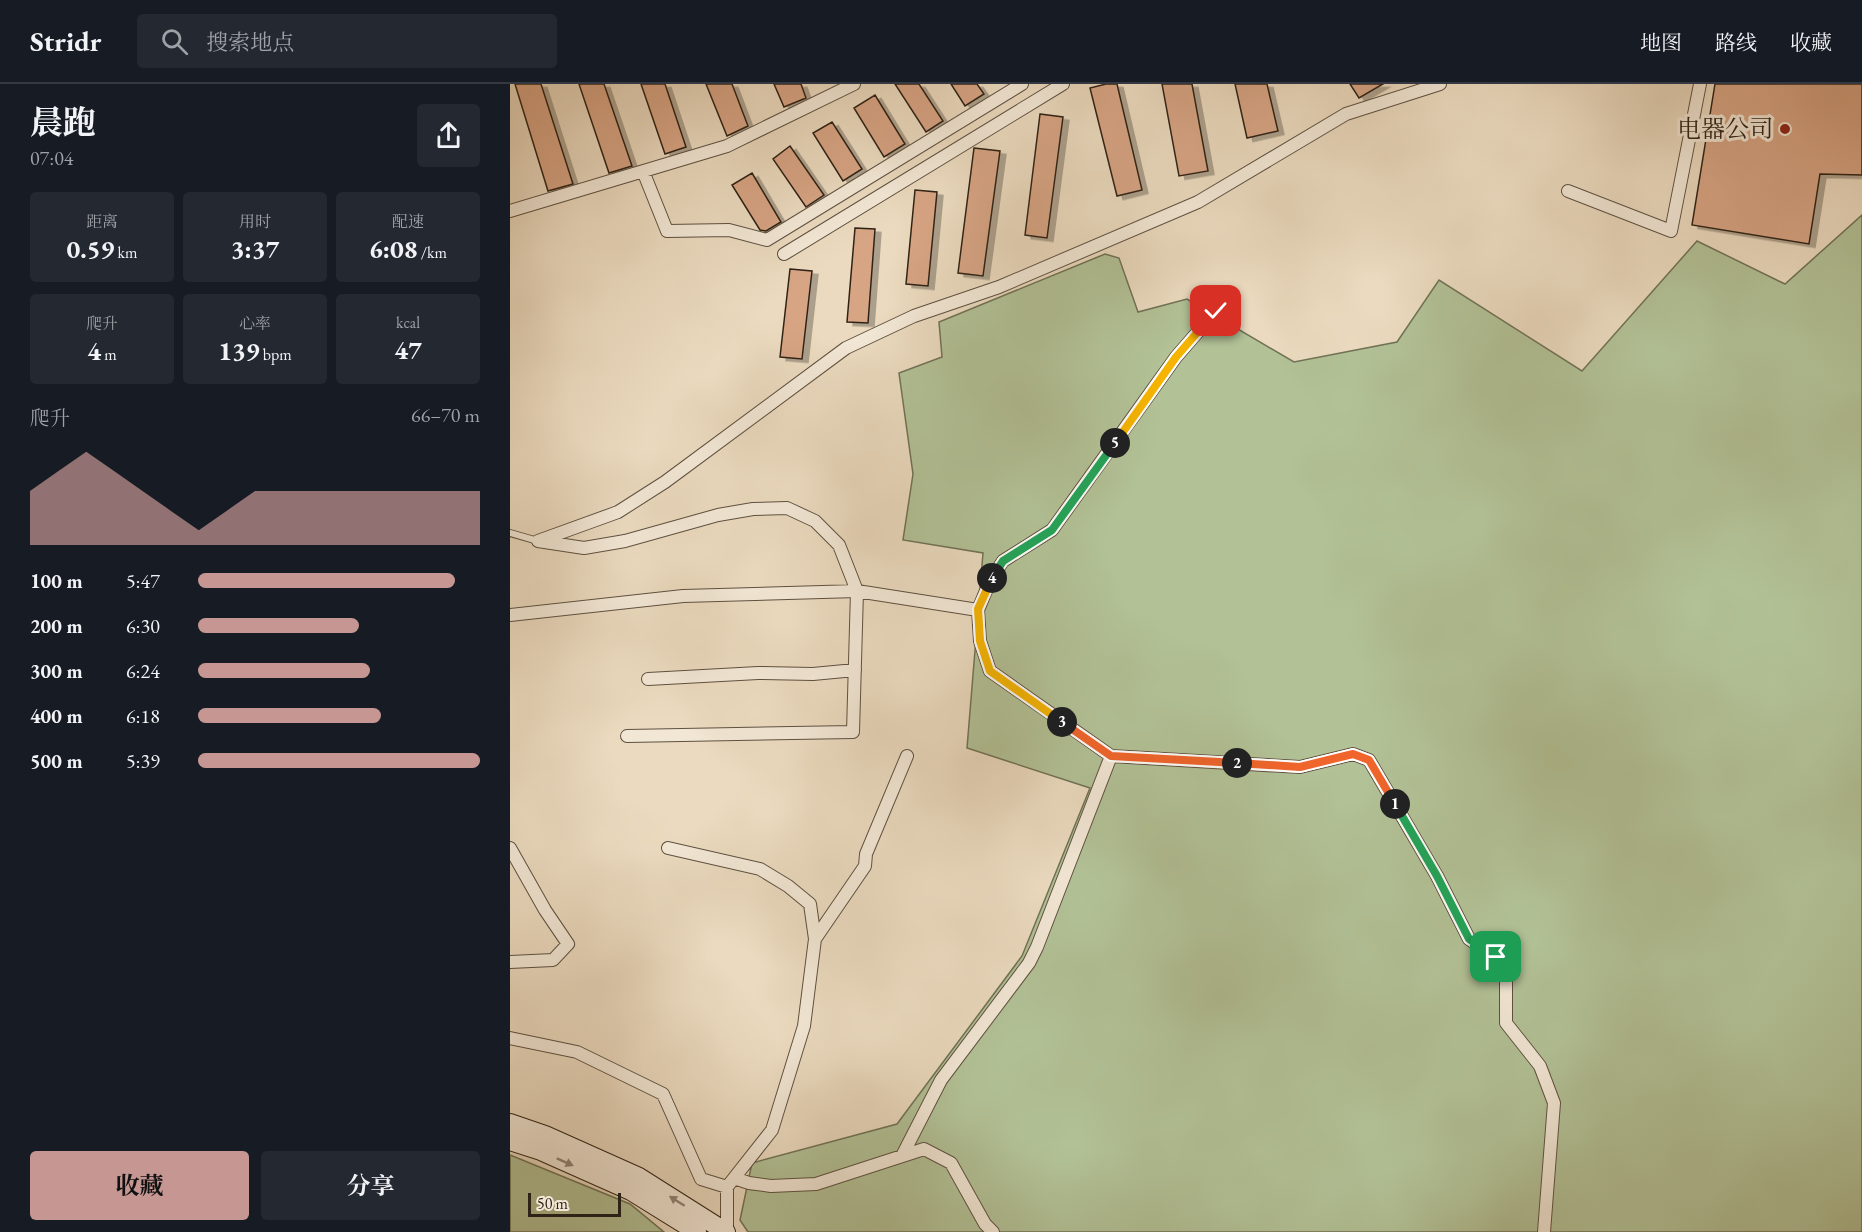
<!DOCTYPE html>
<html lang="zh">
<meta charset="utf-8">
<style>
body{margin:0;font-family:"EB Garamond","Noto Serif SC",serif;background:#242831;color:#f1f3f6;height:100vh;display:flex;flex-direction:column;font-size:22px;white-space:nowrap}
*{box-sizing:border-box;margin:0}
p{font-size:20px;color:#9ea1a6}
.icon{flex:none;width:33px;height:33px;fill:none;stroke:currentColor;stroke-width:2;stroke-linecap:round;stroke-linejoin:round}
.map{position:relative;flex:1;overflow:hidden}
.drawer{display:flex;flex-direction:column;background:#171b24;width:510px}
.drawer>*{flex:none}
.scale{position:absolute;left:18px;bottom:15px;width:93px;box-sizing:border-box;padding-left:6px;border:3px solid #2f2317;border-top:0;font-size:16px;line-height:21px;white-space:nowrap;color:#2f2317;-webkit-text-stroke:4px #f2e7d5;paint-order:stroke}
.pin{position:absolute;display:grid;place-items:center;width:51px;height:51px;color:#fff;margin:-26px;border-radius:12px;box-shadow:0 3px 9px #0006}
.km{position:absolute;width:30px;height:30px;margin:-15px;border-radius:50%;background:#222;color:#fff;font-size:16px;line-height:30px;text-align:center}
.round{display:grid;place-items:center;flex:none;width:63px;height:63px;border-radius:6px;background:#242831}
.overview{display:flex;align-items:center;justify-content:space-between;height:102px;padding:0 30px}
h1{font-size:33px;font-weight:700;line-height:45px}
.metrics{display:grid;grid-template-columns:repeat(3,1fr);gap:9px;height:102px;padding:6px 30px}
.metrics div{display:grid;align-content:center;border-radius:6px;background:#242831;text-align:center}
.metrics b{font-size:26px;font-weight:700}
.metrics small{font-size:16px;font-weight:400}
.metrics p{font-size:16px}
.chart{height:168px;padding:12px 30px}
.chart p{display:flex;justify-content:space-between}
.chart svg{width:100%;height:108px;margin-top:6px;fill:#c59692;opacity:.7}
.button{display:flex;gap:12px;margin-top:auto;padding:12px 30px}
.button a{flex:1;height:69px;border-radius:6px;background:#c59692;color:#111;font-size:24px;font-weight:700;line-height:69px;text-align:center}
.button a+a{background:#242831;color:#f1f3f6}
ul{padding:0 30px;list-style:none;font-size:20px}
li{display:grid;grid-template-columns:96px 72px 1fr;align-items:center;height:45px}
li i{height:15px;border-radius:8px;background:#c59692}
header{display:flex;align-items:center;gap:36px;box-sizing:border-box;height:84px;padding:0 30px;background:#171b24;border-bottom:2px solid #363941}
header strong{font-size:28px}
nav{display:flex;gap:33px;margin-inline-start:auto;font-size:21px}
.search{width:420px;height:54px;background:#242831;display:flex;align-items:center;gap:15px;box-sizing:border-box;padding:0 21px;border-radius:6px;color:#9ea1a6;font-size:22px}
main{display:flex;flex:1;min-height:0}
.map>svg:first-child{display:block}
</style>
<header>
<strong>Stridr</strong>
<div class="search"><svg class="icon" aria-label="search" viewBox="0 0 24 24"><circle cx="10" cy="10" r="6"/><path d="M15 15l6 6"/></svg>搜索地点</div>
<nav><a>地图</a><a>路线</a><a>收藏</a></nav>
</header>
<main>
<section class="drawer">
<div class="overview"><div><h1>晨跑</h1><p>07:04</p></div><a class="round"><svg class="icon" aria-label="share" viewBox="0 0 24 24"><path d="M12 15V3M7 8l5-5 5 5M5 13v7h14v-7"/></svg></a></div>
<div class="metrics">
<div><p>距离</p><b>0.59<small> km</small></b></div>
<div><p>用时</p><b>3:37</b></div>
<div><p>配速</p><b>6:08<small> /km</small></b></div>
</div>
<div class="metrics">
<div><p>爬升</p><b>4<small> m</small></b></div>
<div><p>心率</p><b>139<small> bpm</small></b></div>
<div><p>kcal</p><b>47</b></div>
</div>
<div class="chart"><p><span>爬升</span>66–70 m</p>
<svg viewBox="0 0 160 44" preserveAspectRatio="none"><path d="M0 44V22L10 14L20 6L30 14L40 22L50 30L60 38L70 30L80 22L90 22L100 22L110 22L120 22L130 22L140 22L150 22L160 22V44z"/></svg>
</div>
<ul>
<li><b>100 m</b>5:47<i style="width:91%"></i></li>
<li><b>200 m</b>6:30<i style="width:57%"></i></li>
<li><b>300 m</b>6:24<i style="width:61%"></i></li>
<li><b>400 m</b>6:18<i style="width:65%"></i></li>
<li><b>500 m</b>5:39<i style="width:100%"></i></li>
</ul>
<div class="button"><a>收藏</a><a>分享</a></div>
</section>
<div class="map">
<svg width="1352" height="1148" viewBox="0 0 1352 1148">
<defs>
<filter id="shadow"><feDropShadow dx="6" dy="3.5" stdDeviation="0" flood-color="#0004"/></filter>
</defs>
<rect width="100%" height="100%" fill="#ebdabf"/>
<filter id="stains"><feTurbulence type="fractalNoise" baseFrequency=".00333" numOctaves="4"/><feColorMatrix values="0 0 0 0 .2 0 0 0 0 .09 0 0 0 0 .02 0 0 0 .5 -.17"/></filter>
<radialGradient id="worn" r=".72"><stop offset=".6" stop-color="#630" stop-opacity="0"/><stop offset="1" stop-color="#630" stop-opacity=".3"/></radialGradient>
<path fill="#b2c196" stroke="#707256" stroke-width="1.5" d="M1352,131v1017h-1114l-8,-12 12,-57 145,-39 125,-168 68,-168 -123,-40 16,-195 -80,-13 10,-66 -14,-101 43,-16 -3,-35 166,-68 14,4 19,54 49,-13 107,63 103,-20 42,-62 143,91 115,-130 88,43z
M0,1071l120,49 34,28h-154z"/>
<path fill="#d7a484" stroke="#2f2317" stroke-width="1.5" filter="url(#shadow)" d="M5,0h26l32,100 -25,7z
M69,0h25l28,82 -23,7z
M131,0h24l21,63 -21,7z
M196,0h26l16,42 -21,10z
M264,0h27l5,14 -22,9z
M385,0h24l24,37 -17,11z
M441,0h26l7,10 -19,12z
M596,0h11l25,106 -25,6 -27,-108z
M652,0h30l16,87 -29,5z
M725,0h32l11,47 -31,7z
M840,0h33l-24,14z
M1205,0h147v91l-42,-1 -11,70 -117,-19z
M365,11l30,49 -21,13 -30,-49z
M530,30l23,3 -16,121 -22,-3z
M322,38l30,47 -19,12 -30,-48z
M280,62l34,49 -18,12 -33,-48z
M464,64l26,3 -17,125 -25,-3z
M242,89l29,49 -15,9 -6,-1 -28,-45z
M405,106l22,2 -9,94 -22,-2z
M345,144l20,1 -7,94 -21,-1z
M280,185l22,2 -10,88 -22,-2z"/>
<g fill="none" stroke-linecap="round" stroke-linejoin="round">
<g stroke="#5e5141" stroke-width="8">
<path id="lane" d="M0,449l28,8"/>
</g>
<g stroke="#5e5141" stroke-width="14">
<path id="street" d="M133,87l24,60 62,-1 38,10 255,-156
M1058,107l103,40 29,-147
M0,127l217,-65 127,-62
M274,170l279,-170
M0,531l173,-19 174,-5 121,19
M138,595l110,-6 55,1 42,-4
M117,652l226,-4 4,-141 -18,-46 -24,-24 -28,-13 -34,1 -35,6 -93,26 -41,7 -46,-7 80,-29 47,-30 181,-134 68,-32 85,-29 199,-85 148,-88 94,-30
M601,672l189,11 53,-13 16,6 68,116 32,63 27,17 10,25v42l34,43 14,37 -10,129
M0,764l35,62 23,34 -15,16 -43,2
M158,764l92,21 28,17 22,18 5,35 -11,87 -32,104 -45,57v45
M305,855l50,-73 1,-12 41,-98
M0,954l67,14 86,42 38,85 26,8
M392,1072l39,-76 88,-117 8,-16 74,-191 -121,-85 -10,-30 -2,-31 12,-29 13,-20 49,-31 124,-173 40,-46
M224,1094l15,5 22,3 45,-2 108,-35 27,14 34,61 8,8"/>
</g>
<g stroke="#2f2317" stroke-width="20">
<path id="secondary" d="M0,1039l35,12 94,42 87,55
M0,1057l31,10 90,40 66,41"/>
</g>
<use href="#lane" stroke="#f2e7d5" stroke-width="6"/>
<use href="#street" stroke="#f2e7d5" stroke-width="12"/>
<use href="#secondary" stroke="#f2e7d5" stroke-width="18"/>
</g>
<defs><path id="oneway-solid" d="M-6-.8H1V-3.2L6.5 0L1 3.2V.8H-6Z" transform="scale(1.5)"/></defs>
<g fill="#908576">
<use href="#oneway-solid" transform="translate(55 1078) rotate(24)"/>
<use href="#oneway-solid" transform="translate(167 1117) rotate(-148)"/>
</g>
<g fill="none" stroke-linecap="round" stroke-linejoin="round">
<g stroke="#fff" stroke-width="12">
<path id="split-1" d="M885,720l42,72 32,63 27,18"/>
</g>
<g stroke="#fff" stroke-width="12">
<path id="split-2" d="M727,679l63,4 53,-13 16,6 26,44"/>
</g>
<g stroke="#fff" stroke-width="12">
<path id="split-3" d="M552,638l49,34 126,7"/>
</g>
<g stroke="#fff" stroke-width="12">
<path id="split-4" d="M482,494l-14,31 2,32 10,30 72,51"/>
</g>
<g stroke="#fff" stroke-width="12">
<path id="split-5" d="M482,494l11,-17 49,-31 63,-87"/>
</g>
<g stroke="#fff" stroke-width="12">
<path id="split-6" d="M605,359l61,-86 40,-46"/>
</g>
<use href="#split-1" stroke="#22a559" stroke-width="8"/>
<use href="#split-2" stroke="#f0652b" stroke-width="8"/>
<use href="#split-3" stroke="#f0652b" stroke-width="8"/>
<use href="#split-4" stroke="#f5b400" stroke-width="8"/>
<use href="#split-5" stroke="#22a559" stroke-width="8"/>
<use href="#split-6" stroke="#f5b400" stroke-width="8"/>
</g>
<circle fill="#8f2418" stroke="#f2e7d5" stroke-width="2" cx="1275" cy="45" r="6"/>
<g text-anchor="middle" stroke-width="6" stroke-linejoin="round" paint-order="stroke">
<g font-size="24" fill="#2f2317" stroke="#f2e7d5" text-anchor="end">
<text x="1263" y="53">电器公司</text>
</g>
</g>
<rect width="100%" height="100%" filter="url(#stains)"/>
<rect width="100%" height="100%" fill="url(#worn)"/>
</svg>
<div class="scale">50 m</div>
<div class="pin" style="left:986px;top:873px;background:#1e9e55"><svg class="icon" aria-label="arrive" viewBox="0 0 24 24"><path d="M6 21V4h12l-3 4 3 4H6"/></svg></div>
<div class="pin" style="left:706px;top:227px;background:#d93025"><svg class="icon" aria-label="check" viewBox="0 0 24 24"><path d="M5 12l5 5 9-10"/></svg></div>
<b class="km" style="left:885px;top:720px">1</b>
<b class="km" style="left:727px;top:679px">2</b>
<b class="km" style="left:552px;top:638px">3</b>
<b class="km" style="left:482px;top:494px">4</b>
<b class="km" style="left:605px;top:359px">5</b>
</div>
</main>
